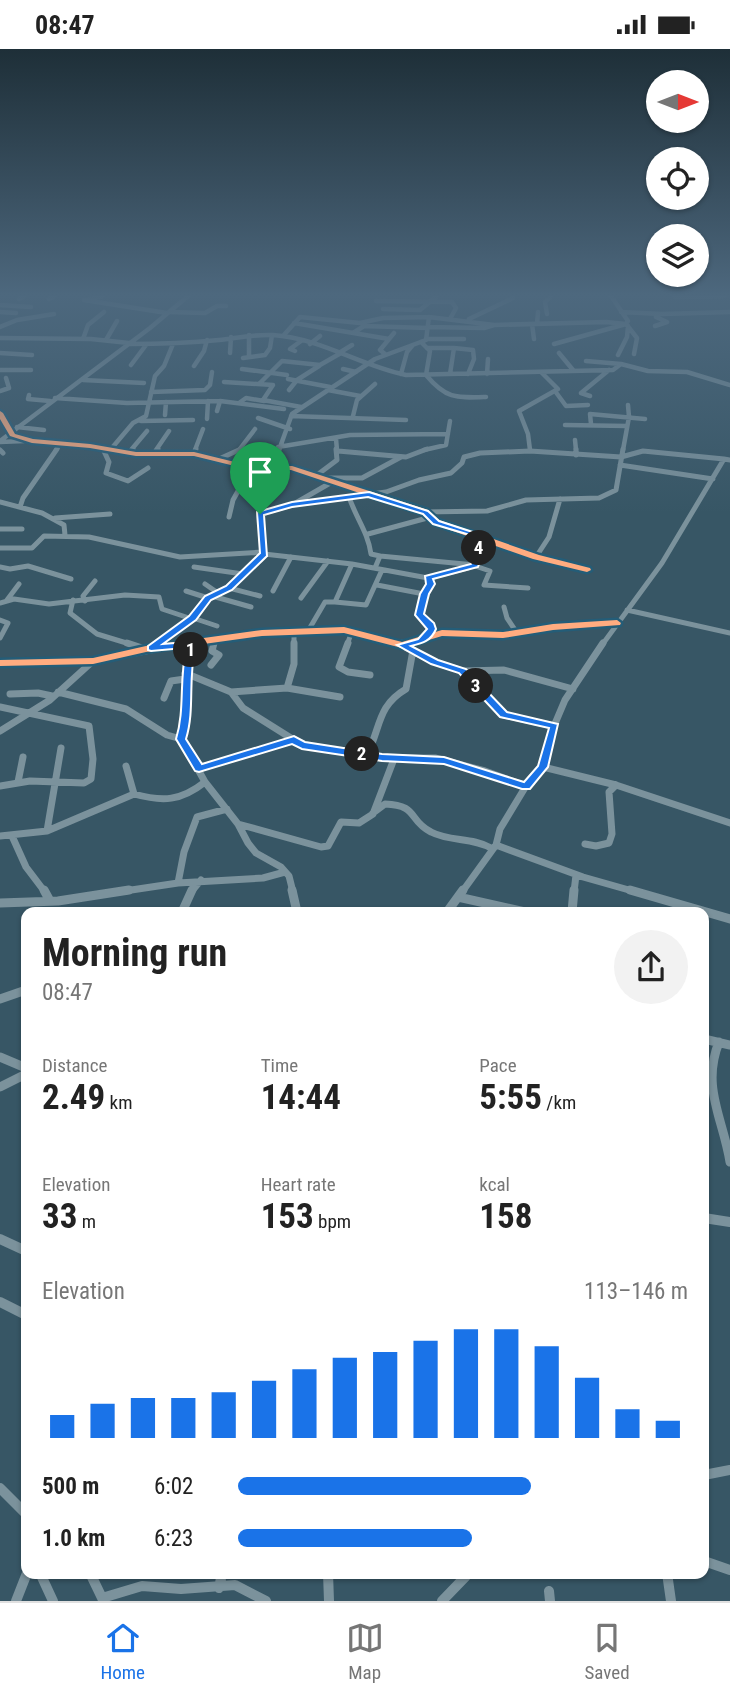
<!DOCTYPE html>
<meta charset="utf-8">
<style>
body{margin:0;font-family:"Roboto Condensed",sans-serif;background:#f2f2f2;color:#222;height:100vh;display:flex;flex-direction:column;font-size:26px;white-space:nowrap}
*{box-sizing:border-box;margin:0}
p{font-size:23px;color:#767676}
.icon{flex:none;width:38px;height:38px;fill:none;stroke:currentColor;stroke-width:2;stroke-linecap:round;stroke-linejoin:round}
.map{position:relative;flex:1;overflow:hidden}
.details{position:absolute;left:21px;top:858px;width:688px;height:672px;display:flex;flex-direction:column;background:#fff;border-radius:14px;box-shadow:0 2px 5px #0004}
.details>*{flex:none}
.needle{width:46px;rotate:90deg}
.controls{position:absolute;left:646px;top:21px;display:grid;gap:14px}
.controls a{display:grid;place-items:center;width:63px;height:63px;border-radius:50%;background:#fff;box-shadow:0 2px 5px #0004;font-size:35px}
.pin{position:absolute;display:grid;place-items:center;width:60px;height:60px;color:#fff;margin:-72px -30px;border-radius:50% 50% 50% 0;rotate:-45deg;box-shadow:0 0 7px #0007}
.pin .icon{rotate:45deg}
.km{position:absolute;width:35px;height:35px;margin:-18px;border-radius:50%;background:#222;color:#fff;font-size:19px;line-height:35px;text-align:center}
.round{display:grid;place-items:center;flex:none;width:74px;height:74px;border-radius:37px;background:#f2f2f2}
.overview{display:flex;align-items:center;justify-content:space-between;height:119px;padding:0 21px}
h1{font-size:38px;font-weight:700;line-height:52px}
.stats{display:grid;grid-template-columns:repeat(3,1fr);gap:10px;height:119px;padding:7px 21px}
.stats div{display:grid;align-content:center}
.stats b{font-size:35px;font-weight:700}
.stats small{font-size:19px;font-weight:400}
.stats p{font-size:19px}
.chart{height:196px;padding:14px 21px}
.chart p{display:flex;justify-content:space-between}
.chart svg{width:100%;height:126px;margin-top:7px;stroke:#1a73e8;stroke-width:6}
ul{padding:0 21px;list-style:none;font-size:23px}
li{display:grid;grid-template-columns:112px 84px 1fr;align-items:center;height:52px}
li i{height:18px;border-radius:9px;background:#1a73e8}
.status{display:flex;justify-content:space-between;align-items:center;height:49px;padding:0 35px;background:#fff;direction:ltr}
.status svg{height:19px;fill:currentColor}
.tabs{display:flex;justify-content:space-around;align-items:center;height:98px;border-top:2px solid #e0e0e0;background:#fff;font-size:19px;color:#767676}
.tabs a{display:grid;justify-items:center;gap:4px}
.tabs .current{color:#1a73e8}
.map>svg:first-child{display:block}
</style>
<div class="status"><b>08:47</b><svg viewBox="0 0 49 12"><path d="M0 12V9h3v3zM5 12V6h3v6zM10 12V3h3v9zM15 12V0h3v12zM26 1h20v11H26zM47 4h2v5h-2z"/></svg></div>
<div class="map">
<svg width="730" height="1552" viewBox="0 0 730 1552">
<rect width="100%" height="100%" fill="#375665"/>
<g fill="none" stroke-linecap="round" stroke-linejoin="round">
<path stroke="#7b929c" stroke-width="4.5" d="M675,248l50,-1
M19,250l5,-3
M49,250l6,-3
M84,251l83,13
M86,251l17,-4
M376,252l76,1
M0,256l31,2
M383,260l37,1 17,-14
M0,263l16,1
M170,263l35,1 12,-7h9
M621,263l41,2 68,-2
M547,265l-2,-12 6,-6
M450,270l6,-11 -4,-6
M469,270l44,-21
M294,274l95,16
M532,275l2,15
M537,275l1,-12
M655,277l12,-4 -11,-5
M0,278l17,-7 37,-6
M428,278l56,1 10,-3 112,-3 20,2 2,-3 -17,-25
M353,284l11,-7 64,2
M249,286v20
M283,287l17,-19 60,6 23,-5 46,-1 65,8
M0,289l91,1 38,4
M83,290l5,-14 16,-13
M427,290h37
M106,291l11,-19
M421,293l9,9 -4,24c20,24 30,23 60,22
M128,295c31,0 61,-1 91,-4 18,-2 36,-6 54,-5 47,3 88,31 133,40l207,-5 8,-6 27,7 39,1 43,13
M310,295l10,-8
M554,295l72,-20 11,14 -3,16
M427,299h27l-4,26
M454,299l19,2 1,9 -6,15
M295,302l-5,-2 11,-8
M0,304l32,2
M230,304l1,-16
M339,304l13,-8
M559,304l14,17
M385,305l-5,-4 14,-17
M618,306l9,-18 1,-11
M243,309l22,-3 5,-7 2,-13
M586,312l35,3
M131,316l15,-20
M194,317l10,-15 3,-11
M242,320l45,6
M343,320l13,3
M0,321h31
M401,325l6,-22 5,-6
M487,325l1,-15
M288,330l42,8
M83,331l61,3
M224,333l49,3 -10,15 38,7
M260,334l22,-22 38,4 21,-12
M289,341l8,-10 22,-14
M328,341l32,6
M0,342l9,-3 -3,-10
M555,342l11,15 22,-1
M151,343l54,-2 5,-5 2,-13
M29,346l-1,4 22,2
M590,347l-9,-3 28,-23
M55,349l72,5 93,-2
M239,354l7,-5 18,3
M217,362l3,-10 64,8
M0,364l12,22 20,6 83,9
M165,366l1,-13
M291,367l115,4
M353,367l4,-16 18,-16
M258,369l32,11
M207,370l1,-18
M141,372l52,-1
M591,375l-1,-10 55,5
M565,376l62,1
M17,378l27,3
M336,390l1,11
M575,391l1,10
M0,392l150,-113 38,-32
M0,393l24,-1
M278,398l72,-12 98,-1
M111,400l22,-26 13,-7 9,-40 9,-10 9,-22
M56,401l4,-6
M131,401l16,-19
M156,401l13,-19
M195,401l8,-21
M239,401l16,-21
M279,401l13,-36 83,-55 51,-19 3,-23
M424,401l22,-5 4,-24
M530,401l-2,-16 -9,-23 39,-22 -17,-17
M623,401l6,-33 -1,-12"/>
<path stroke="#7b929c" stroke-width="5" d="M103,400l6,13 -3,11 22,8 20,-13
M105,400l31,5h58l57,14h41l133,44 11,10 100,35 51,13
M279,400l-3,14 5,5
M576,400v6
M0,401l3,3
M338,402l68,6 21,-8
M129,404l4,-4
M154,405l4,-5
M194,405l2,-5
M219,410l22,-10
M620,416l93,14
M317,426l20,-15 -1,-11
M328,429h34l39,-21
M349,448c7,21 19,35 22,57l9,2 -5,12
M0,453l42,11 22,12 1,10
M292,456l94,-13 33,-12 32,-7 11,-10 2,-6 16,-4 50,-2 91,6 22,-6 81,8
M20,458l3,-9 34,-49
M425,463l62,-1 39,-11 73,-2 17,-8 7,-41
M260,465l32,-9 40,-23
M229,468l4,-17 18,-32
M55,469l55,-4
M0,480h22
M368,485l63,-17
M484,488l-9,29 15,5 -6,14 44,3
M0,499h32l12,-12 45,1 91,20 83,-5
M264,505l88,10 76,14 3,6 -7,10 -4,21 11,10 -2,10
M380,507l95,9
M536,508l13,-20 11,-38
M0,518l10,2 18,-3 43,13
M194,518l49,7
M428,529l40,-10
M205,535l13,9
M377,536l47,9
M229,539l31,8
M186,542l22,7
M273,542l18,-34
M212,547l39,11
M301,549l27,-37
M7,551l12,-16
M73,551l-3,13 27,21 36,11
M85,552l-2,-5 12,-15
M335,553l31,3 16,-35
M0,554l14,-4 35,5 76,-9 34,2 3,12 30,10
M504,558l3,11 10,15
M627,561l103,23
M193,569l24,8
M0,571l8,3 -8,15
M308,582l17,-29h10l17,-38
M294,583v13
M156,596l36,-26 16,-21 21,-10 35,-34 -5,-51 4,-19 11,-15
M174,596l88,-12 82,-3 58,15 40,-12 61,2 50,-8 64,-4
M213,596l1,-4
M347,596l5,-14
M602,596l60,-82 62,-104 6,1"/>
<path stroke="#7b929c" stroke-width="7" d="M127,594l18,6
M348,594l-9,24 9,5 22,3
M396,594h11
M187,596l4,8 -10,86 24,43 33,42 10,19 8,10 25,14 8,9 4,16
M403,597l31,16 29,9 41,44 50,11
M152,599l6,-5
M0,614l93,-2 94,-18
M211,616l8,-10 -7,-4 2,-8
M463,622l41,-1 69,19
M185,624l46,19 12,16 59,37 80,13h53l50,13 41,15
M287,639l7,-24v-21
M58,643l68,17 41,26 14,4
M231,643l56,-4 53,9
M10,645l28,-1 14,3
M164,649l7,-17 14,-2
M0,658l89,19 4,33 -2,20 -7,4 -54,-2 -30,5
M0,682l50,-31 43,-39
M367,706c14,-28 10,-49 39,-66l7,-39
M126,717l8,28c29,8 47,7 71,-12
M543,718l73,18 114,38
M199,719l95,-28
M18,733l5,-25
M373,764l12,-9c34,1 23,17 46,28 19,10 41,5 60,16
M238,775l83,23 7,-1 13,-24 18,1 14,-9 21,-55
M47,782l14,-83
M0,787l47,-5 87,-37
M12,787l14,31 19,25
M585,795l11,2 13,-3 3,-9 -3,-42 7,-7
M496,796l87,32 53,15
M178,834l6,-31 13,-35 30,-8
M118,843l60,-9 85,-5 22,-6
M191,843l10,-12
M462,843l34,-47 4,-16 26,-43 17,-19 11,-41 11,-26 38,-57
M574,843l2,-17"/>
<path stroke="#7b929c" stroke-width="9" d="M44,841l6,11
M292,841l5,22
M630,841l100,29
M458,848l67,15
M0,854l58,-2 71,-11
M182,863l10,-22
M447,863l16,-22
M572,863l2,-22
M0,950l26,-9
M704,990l26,6
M719,993c-18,45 4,76 11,120
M0,1008l26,11
M0,1038l26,-13"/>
<path stroke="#7b929c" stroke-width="10" d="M704,1169l26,4
M0,1190l26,12
M0,1253l26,13
M704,1426l26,-5
M0,1439l26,26
M704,1512l26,9
M40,1524l13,28
M90,1524l13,27
M328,1524l1,28
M667,1524l4,28
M219,1539l3,-15
M549,1542l1,10
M102,1549l40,-12 39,3 54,-4 31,16
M16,1552l11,-28
M442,1552l27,-28"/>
<g stroke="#245d78" stroke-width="5">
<path id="cycleway" d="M0,362l3,2 12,21 18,5 57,5 46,8h58l57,14h41l136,44 11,10 100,35 51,13 1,2 -4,2 -54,-13 -100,-35 -11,-10 -131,-44h-40l-57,-14h-58l-46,-8 -58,-5 -22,-7 -10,-17z
M617,571l4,3 -1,2 -67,5 -50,8 -61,-2 -40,12 -58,-15 -82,3 -116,16 -53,12 -93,2v-6l93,-2 53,-12 116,-16 82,-3 58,15 40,-12 61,2 50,-8z"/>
</g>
<use href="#cycleway" fill="#ffac80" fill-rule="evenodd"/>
</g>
<linearGradient id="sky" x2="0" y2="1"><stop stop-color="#1e2f38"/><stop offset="0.53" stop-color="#4d687e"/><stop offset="1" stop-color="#4d687e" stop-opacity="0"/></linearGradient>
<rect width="730" height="464" fill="url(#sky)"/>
<path fill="#1a73e8" stroke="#fff" stroke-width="2" fill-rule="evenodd" d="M369,443l59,19 11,10 49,16 -10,30 -45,12 2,5 -6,10 -5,20 10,9 2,6c-5,12 -13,14 -25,17l27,14 28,9 41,43 51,12 -10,43 -18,22h-8l-78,-25 -62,-3 -80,-12 -10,-5 -93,28 -4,-1 -19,-32c9,-29 3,-59 10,-89l-2,-2 -33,3 -3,-1v-4l41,-30 16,-20 21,-10 34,-33 -3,-41 35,-10zM368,448l55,17 10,10 47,14 -9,26 -46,12 1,8 -6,10 -5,21 12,14 -9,10 -21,6 34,19 28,9 41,44 49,11 -11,38 -14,16 -80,-25 -62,-3 -77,-12 -11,-6 -92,28 -16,-25c9,-29 2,-59 9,-89l-8,-8 -24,2 33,-24 15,-20 21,-10 35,-34 -3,-41 28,-8z"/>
</svg>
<div class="controls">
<a><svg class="needle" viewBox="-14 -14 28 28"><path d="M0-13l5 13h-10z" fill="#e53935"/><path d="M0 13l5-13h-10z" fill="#767676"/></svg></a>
<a><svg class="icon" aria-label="locate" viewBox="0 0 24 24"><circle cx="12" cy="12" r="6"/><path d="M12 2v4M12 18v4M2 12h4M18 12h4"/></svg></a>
<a><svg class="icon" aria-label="layers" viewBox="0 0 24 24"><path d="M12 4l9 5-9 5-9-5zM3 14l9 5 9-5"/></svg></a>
</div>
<div class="pin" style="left:260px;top:465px;background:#1e9e55"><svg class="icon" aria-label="arrive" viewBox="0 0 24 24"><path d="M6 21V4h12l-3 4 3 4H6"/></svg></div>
<b class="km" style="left:191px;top:601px">1</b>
<b class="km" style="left:362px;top:705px">2</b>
<b class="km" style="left:476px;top:637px">3</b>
<b class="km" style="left:479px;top:499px">4</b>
<section class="details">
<div class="overview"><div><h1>Morning run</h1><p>08:47</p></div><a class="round"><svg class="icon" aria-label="share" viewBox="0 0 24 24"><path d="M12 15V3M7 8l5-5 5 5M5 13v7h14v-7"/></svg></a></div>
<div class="stats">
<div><p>Distance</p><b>2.49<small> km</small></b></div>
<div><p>Time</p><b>14:44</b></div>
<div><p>Pace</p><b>5:55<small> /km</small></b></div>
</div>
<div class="stats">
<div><p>Elevation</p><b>33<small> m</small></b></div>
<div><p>Heart rate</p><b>153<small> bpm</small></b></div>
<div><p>kcal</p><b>158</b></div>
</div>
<div class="chart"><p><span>Elevation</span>113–146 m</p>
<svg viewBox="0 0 160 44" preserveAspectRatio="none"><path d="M5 44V36M15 44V32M25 44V30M35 44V30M45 44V28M55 44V24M65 44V20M75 44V16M85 44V14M95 44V10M105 44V6M115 44V6M125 44V12M135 44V23M145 44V34M155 44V38"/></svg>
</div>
<ul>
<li><b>500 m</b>6:02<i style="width:65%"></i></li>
<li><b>1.0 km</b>6:23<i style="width:52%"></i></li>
</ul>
</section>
</div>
<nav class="tabs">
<a class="current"><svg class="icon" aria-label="home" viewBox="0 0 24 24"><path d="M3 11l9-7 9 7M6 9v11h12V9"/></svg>Home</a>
<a><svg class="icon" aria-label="map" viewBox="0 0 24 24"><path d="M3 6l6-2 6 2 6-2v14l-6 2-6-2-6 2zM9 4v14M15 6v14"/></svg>Map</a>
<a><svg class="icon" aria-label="saved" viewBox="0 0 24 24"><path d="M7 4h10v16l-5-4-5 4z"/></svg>Saved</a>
</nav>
